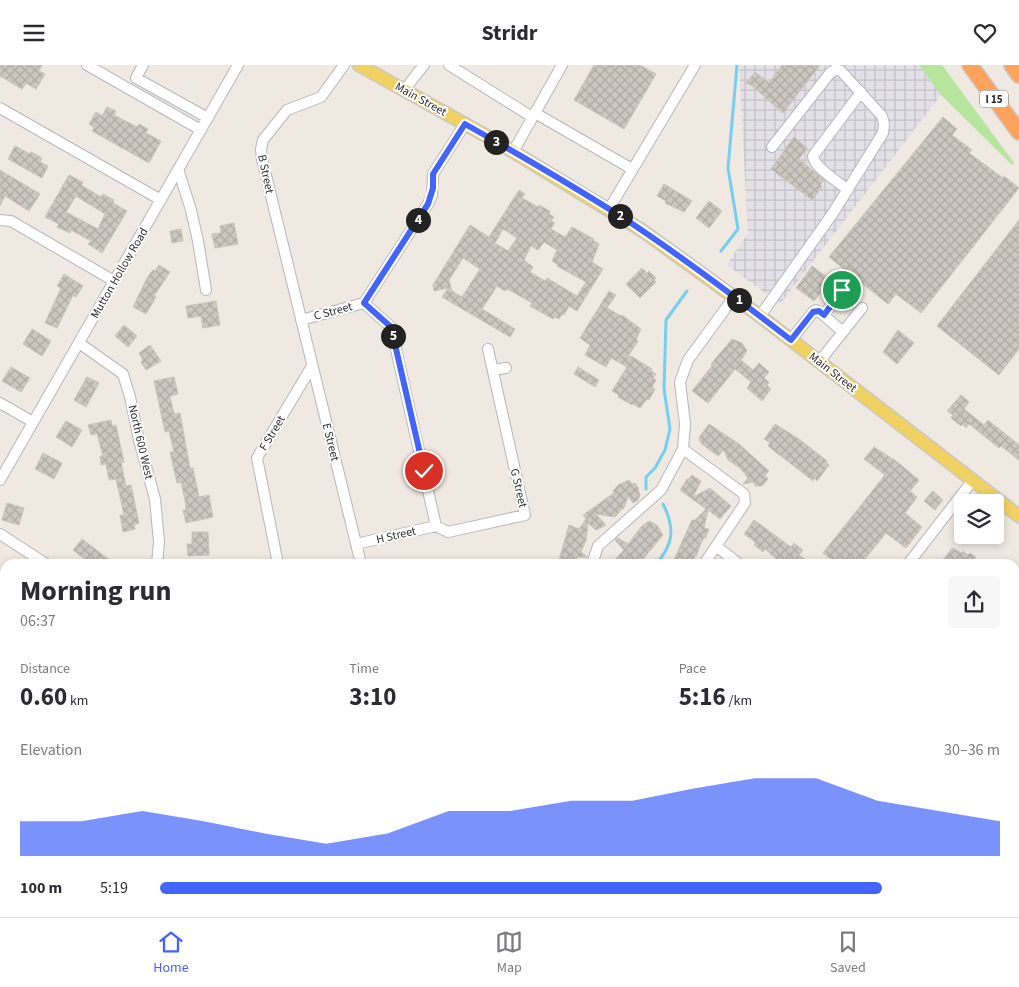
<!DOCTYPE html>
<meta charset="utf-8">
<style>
body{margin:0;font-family:"Source Sans 3",sans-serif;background:#f7f7f7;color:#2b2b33;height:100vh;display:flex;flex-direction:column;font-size:19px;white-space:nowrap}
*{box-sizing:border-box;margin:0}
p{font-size:16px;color:#7c7c81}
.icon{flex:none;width:28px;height:28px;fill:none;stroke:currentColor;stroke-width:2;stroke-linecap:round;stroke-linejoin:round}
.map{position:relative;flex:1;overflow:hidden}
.details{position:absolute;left:0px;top:494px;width:1020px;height:359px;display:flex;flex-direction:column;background:#fff;border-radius:15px 15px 0 0;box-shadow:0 2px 8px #0003}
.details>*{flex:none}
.buttons{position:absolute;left:954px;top:429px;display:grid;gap:10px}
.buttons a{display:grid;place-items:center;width:50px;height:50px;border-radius:5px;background:#fff;box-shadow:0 2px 8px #0003;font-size:25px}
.pin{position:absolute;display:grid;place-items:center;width:42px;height:42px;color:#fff;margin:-21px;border:2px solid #fff;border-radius:50%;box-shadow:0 1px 5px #0007}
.km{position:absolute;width:25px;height:25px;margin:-12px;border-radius:50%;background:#222;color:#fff;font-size:14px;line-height:25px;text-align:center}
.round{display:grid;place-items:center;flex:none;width:52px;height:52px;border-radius:5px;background:#f7f7f7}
.overview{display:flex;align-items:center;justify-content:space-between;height:85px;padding:0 20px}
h1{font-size:28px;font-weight:700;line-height:38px}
.stats{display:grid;grid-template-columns:repeat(3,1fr);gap:8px;height:85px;padding:5px 20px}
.stats div{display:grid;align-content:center}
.stats b{font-size:25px;font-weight:700}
.stats small{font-size:14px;font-weight:400}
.stats p{font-size:14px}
.chart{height:140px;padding:10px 20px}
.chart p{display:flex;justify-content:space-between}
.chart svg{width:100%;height:90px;margin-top:5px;fill:#4264fb;opacity:.7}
ul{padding:0 20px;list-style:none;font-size:16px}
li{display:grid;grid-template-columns:80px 60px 1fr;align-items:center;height:38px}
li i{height:12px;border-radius:6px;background:#4264fb}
header{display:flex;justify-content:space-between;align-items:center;height:65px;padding:0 20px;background:#fff;font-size:22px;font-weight:700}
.tab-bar{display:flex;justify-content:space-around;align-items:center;height:70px;border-top:1px solid #e1e1e2;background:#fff;font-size:14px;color:#7c7c81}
.tab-bar a{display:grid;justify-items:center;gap:2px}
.tab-bar .current{color:#4264fb}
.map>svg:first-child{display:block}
</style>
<header><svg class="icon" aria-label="menu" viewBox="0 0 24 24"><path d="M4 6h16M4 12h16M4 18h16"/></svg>Stridr<svg class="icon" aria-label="heart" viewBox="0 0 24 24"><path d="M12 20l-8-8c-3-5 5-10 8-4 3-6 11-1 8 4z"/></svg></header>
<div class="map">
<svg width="1019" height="852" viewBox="0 0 1019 852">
<defs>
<pattern id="industrial-grid" width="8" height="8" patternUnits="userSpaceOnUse" patternTransform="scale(1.25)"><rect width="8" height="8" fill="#e3e1e8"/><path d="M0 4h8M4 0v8" fill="none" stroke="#c3c1c7"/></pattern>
<pattern id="wetland-marsh" width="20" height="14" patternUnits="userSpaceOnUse" patternTransform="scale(1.25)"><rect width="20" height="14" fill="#b6e59e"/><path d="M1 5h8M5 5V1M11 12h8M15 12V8" fill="none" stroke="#9dc588"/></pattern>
<pattern id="building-cross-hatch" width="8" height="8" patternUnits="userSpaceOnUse" patternTransform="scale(1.25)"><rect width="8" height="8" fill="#cbc7bf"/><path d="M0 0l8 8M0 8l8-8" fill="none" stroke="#afaba4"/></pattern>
</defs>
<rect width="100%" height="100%" fill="#efe9e1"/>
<path fill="url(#industrial-grid)" d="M739,0h180l22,30 -161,209 -53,-39 21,-32z"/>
<path fill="#b6e59e" d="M919,0h23l72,98 -2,2 -71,-70z"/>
<path fill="url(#wetland-marsh)" d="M9,848h163l3,4h-172z"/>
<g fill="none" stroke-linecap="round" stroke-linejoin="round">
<path stroke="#75cff0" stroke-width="3" d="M721,186l17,-22 -10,-61 9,-103
M646,424v-12l9,-9 10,-18 5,-21 -6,-40 2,-69 21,-29
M656,499c18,-20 19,-36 7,-60
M656,848v4"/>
</g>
<path fill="url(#building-cross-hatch)" stroke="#cbc5ba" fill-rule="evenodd" d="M0,0h42l-3,6 6,3 -9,15 -10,-6 -4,6 -22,-13z
M594,0h46l16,9 -32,55 -50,-29z
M782,0h38l-37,48 -32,-28 -5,-2 9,-11 14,11z
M107,42l9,4 -2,4 23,12 2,-3 9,5 -2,4 15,8 -12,22 -57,-32 2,-3 -5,-4 7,-12 6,4z
M943,52l14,12 -5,6 20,15 -3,3 34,25 1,-2 15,12 -98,125 -25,-19 -8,10 -59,-47z
M794,72l13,11 -8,11 25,21 -4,5 2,2 -10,13 -41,-31z
M15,81l15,8 1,-2 11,6 -2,4 8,4 -6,12 -34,-19z
M0,105l40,24 -11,17 -24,-15 -5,10z
M69,110l14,7 -2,3 20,12 2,-3 11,6 -1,3 14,8 -25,42 -14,-9 3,-3 -20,-11 -1,3 -13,-6 2,-3 -14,-7zM76,131l29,18 -7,15 -32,-17z
M664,119l28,17 -8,11 -19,-9 1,-2 -9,-5z
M519,125l6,4 -3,4 16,9 1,-2 11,6 -1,3 5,3 -3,4 4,2 -4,6 14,8 7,-10 22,12 -1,1 6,4 -7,18 11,7 -26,42 -8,-5 -5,9 -2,-1 -3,5 -4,-2 -2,2 -23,-13 2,-3 -21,-12 -5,-2 -1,2 -8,-5 -15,23 33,20 -5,8 -68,-40 6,-9 -14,3 -1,-6 37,-60 19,12zM503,164l14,9 -9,13 -13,-8zM544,177l13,8 -5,11 6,4 -1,1 29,16 -9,14 -30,-18 -2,3 -15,-9 3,-5 -9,-7 7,-14 7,4zM463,193l17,11 -18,28 -10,-6 -3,-11z
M709,136l13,10 -13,17 -13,-10z
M1019,155v129l-20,26 -62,-49z
M234,158l4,21 -23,4 -3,-14 9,-1 -1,-7z
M181,164l2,12 -11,2 -2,-12z
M159,200l11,7 -16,24 2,1 -10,17 -13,-7 14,-29 6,-8 2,1z
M812,201l19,14 -17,21 -18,-13z
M642,203l5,5 2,-2 7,7 -2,2 2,2 -16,16 -14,-14z
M64,209l19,12 -7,11 -3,-2 -16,33 -12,-5 16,-35 -4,-2z
M609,226l7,4 -9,13 14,8 1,-1 19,14 -5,11 2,1 -11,17 4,-2 21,13 -1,2 5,3 -3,4 3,2 -4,8 3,1 -6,11 -2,-1 -7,9 -7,-4 -1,1 -14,-8 1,-2 -7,-4 15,-24 -16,-9 -5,9 -21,-12 5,-10 -10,-7z
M216,236l4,24 -17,3 -2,-12 -13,2 -2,-12z
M124,260l13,11 -9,11 -13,-11z
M32,264l19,12 -9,15 -19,-12z
M898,265l16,13 -17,21 -14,-12z
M732,274l10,4 5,8 -6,9 12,10 6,-7 10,9 -5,6 5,4 -2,3 4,4 -9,12 -15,-13 4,-6 -16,-13 -27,34 -16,-12 20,-25 -1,-2z
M150,280l11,16 -15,9 -5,-8 2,-2 -4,-7z
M11,302l19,11 -9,14 -19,-11z
M578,302l21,13 -4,7 -21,-13z
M87,312l12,6 -13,24 -12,-7z
M174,312l4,17 -8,2 4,18 6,-1 10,55h3l6,29 10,-2 4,22 -27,6 -3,-13h3l-1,-10 -4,-18 -4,1 -7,-31h4l-5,-21 -4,1 -11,-51z
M961,330l8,7 -5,7 20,16 4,-5 31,25v15l-18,-14 -2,2 -30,-24 -3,4 -4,-4 -1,2 -10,-8 2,-3 -6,-4z
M111,355l1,6 4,-1 8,37h-3l5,24 5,-1 8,38 -5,2 1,4 -12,3 -3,-17h4l-8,-36 -7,1 -3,-16 -5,1 -1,-9h3l-6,-22 -6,1 -3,-10z
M66,356l16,9 -10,17 -16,-10z
M709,359l30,20 30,27 -4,4 3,4 -6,7h-7l-2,-4 -10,2 5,-6 -8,-10 -12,-8 -4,-10 -6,6 -15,-11 -4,-5 1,-4z
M775,359l24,15 28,22 -1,1 3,3 -12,16 -3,-3 -1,3 -45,-35 2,-3 -6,-4z
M874,382l22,14 23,19 -9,11 7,6 -12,16 17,14 -16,21 -20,-15 -25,31h-24l-14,-11 62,-78 -21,-16z
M43,388l19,10 -8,16 -19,-10z
M692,410l9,6 -8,16 17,-9 21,18 -11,13 -12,-9 -4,18 5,1 -4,10 -1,-1 -4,7 -3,10h-1l-5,9h-19l20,-44h3l11,-11 -26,-19 7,-11h2z
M629,415l3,4 3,-1 4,6 -1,1 2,5 -2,5 -5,3 -5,-7 -4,12 -2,1 -7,8 -19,-3 10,11 -10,5 -8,-7 -2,17 -5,12 6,5h-10v7h-19l11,-39 10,4 7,-10 -3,-4 31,-22 -1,-2 5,-6z
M933,426l10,9 -8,10 -11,-9z
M7,438l17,5 -5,17 -17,-5z
M754,455l37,27 3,-4 9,7 -4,5 12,9h-29l-17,-15 -2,3 -9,-7 1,-2 -1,-2 -10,-7z
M649,456l8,4 6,10 -20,24 -6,5h-26l13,-14 -9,-10 3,-2 10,6 14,-18z
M192,467h16l1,23 -21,1 -1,-12h5z
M82,474l33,25h-24l-18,-14z
M952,483l10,5 1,-2 5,4 2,-2 6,4 -2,2 6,5h-40z"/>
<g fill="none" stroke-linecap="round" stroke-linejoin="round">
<g stroke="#b4b7c1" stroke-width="12">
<path id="minor" d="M87,0l114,65
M143,0l-7,13 72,40
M344,0l-23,32 -34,13 -24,30 -2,9 1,10 99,405
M449,0l83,52
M404,25l20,-25
M0,43l161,92
M535,48l97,56
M513,87l49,-87
M178,104l13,41 7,31 8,49
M848,125c-9,-8 -34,-22 -35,-34l48,-64
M609,144l86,-144
M0,155l11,1 103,60
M364,238l27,24 45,199
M364,238l64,-99 4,-9 1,-21 32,-50
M824,250l18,-25
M760,251l73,-103 50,-80 1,-9 -2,-8 -41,-45 -5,-2 -6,4 -58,74
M301,255l63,-17
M791,275l22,-28 3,-2 5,3 22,19
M79,278l44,31 7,23 9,43 16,59 4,43 -2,22
M819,297l43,-54
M493,305l13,-2
M0,338l33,19
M683,384l61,45 1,9 -41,61
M0,415l238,-415
M436,461l12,6 77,-17 -37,-166
M0,469l46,30
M356,479l80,-18
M716,481l23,18
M278,499l-21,-106 55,-92
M592,499l6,-18 63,-56 22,-41 2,-25 -5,-42 8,-22 46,-63
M908,499l65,-84
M0,615l5,3
M1015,679l4,-2
M1015,691l4,6
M0,765l5,-3
M241,848l3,4
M482,848l3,4
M972,848l2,4
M767,852l2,-4
M932,852l9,-4"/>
</g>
<g stroke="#c9c9c9" stroke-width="15">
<path id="major" d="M359,0l140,78 144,88 117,85 259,200"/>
</g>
<g stroke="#c9c9c9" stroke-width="18">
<path id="highway" d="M970,0l49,67
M1012,0l7,10"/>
</g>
<path stroke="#c9c9c9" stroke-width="2" stroke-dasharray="4 2.5" stroke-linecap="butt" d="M78,848l5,4
M18,852l9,-4"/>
<use href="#minor" stroke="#fff" stroke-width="10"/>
<use href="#major" stroke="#f2d163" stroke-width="12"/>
<use href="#highway" stroke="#ffa35c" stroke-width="15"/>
</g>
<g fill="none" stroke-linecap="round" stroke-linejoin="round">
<g stroke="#fff" stroke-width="10">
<path id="route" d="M424,406l-33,-144 -27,-24 64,-99 5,-16v-14l32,-50c55,31 110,63 163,97 56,37 110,78 163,119l22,-28 6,-1 5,4 18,-25"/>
</g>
<use href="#route" stroke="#4264fb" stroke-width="6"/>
</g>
<g text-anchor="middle" stroke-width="4" stroke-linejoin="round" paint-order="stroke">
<rect fill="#fff" stroke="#6d6d6d" stroke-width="1" x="980" y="25.5" width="28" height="17" rx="4"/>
<g font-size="11" font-weight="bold" fill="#2e2e2e">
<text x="994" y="38">I 15</text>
</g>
<g font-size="12" fill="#2e2e2e" stroke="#fff">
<text transform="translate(421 34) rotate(29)" y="4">Main Street</text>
<text transform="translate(266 109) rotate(78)" y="4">B Street</text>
<text transform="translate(119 208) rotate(-60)" y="4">Mutton Hollow Road</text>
<text transform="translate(333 246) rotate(-15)" y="4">C Street</text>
<text transform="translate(833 307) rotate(38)" y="4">Main Street</text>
<text transform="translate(272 368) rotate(-59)" y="4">F Street</text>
<text transform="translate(141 377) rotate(77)" y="4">North 600 West</text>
<text transform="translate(331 377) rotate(76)" y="4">E Street</text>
<text transform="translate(519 423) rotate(77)" y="4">G Street</text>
<text transform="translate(396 470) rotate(-13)" y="4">H Street</text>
</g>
</g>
</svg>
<div class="buttons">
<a><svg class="icon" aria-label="layers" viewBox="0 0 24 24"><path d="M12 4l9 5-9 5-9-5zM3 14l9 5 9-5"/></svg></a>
</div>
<div class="pin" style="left:842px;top:225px;background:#1e9e55"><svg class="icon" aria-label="arrive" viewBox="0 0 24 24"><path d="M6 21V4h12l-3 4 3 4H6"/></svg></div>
<div class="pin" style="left:424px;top:406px;background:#d93025"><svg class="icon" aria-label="check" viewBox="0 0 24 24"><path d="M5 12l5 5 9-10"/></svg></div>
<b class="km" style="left:739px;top:235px">1</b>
<b class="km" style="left:620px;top:151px">2</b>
<b class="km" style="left:496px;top:77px">3</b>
<b class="km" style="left:418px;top:155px">4</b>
<b class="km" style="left:393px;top:271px">5</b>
<section class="details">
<div class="overview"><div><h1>Morning run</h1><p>06:37</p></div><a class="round"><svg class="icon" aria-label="share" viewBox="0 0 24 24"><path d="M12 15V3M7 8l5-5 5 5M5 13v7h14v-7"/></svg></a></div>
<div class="stats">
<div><p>Distance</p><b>0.60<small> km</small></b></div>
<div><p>Time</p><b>3:10</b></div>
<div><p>Pace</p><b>5:16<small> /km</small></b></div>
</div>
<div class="chart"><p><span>Elevation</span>30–36 m</p>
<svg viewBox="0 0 160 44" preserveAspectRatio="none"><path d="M0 44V27L10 27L20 22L30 27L40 33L50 38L60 33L70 22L80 22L90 17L100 17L110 11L120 6L130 6L140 17L150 22L160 27V44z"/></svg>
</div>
<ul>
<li><b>100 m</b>5:19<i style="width:86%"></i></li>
</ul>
</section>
</div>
<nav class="tab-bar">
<a class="current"><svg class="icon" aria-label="home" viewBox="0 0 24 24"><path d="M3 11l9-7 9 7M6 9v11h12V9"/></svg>Home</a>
<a><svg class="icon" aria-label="map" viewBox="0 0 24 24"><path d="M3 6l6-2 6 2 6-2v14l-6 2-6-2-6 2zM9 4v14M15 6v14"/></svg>Map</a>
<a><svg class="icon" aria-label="saved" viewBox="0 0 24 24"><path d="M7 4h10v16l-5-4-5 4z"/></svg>Saved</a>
</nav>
